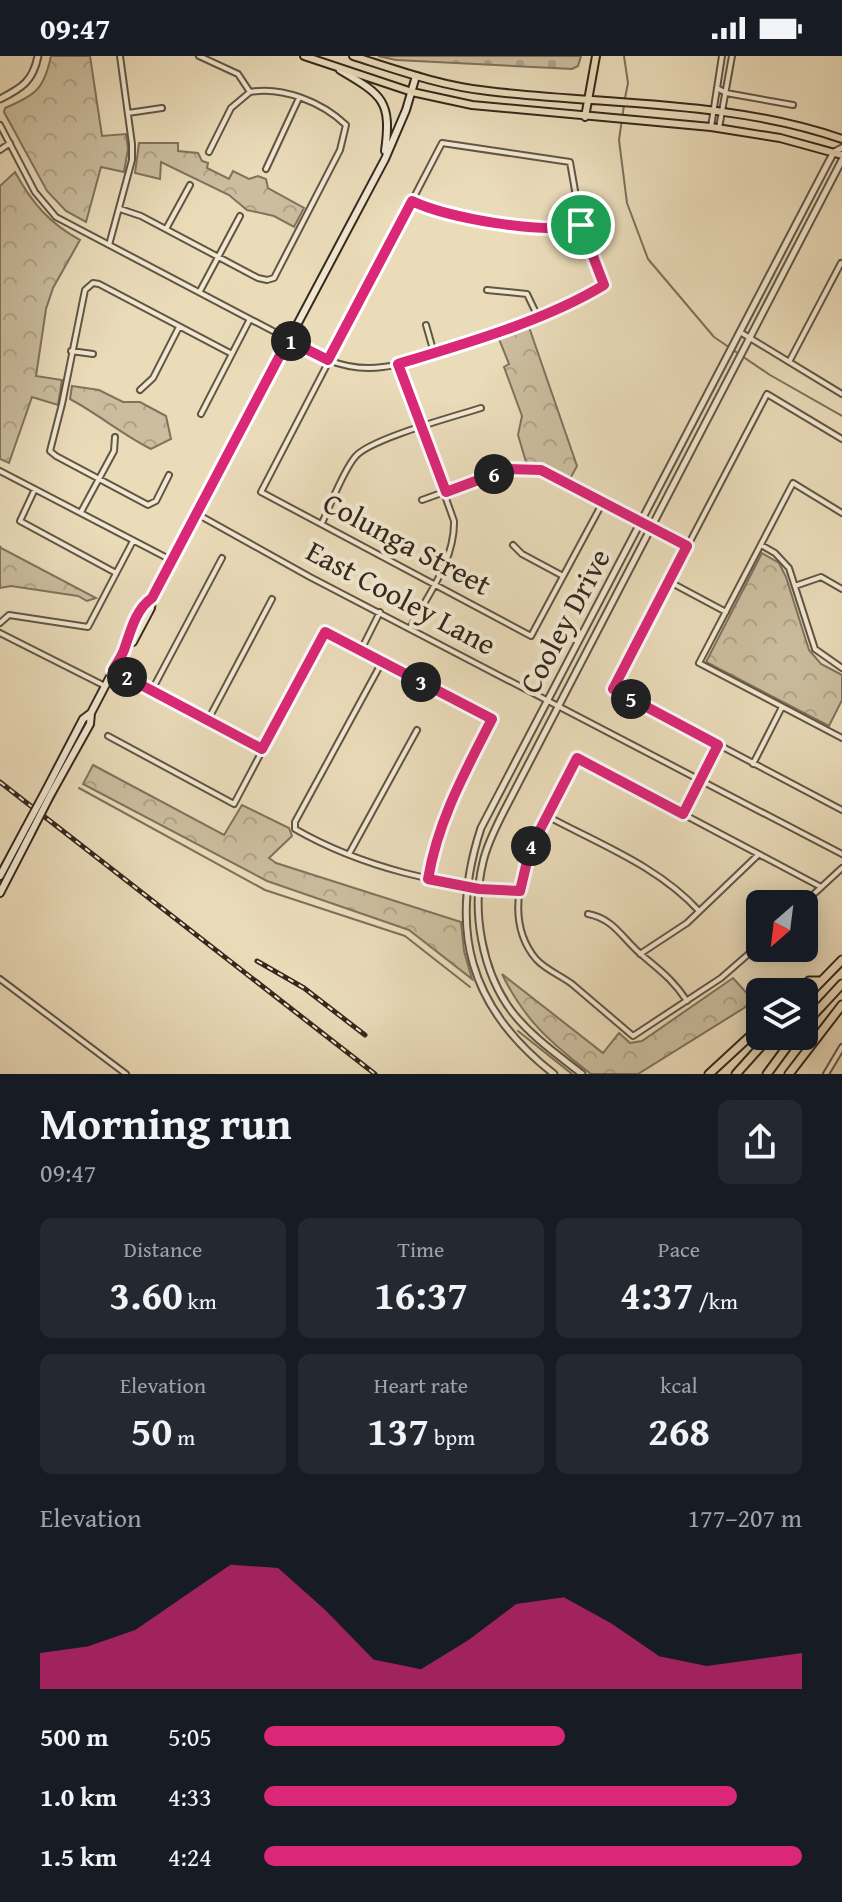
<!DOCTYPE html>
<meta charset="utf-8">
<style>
body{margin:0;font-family:"Gentium Book Plus",serif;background:#242831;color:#f1f3f6;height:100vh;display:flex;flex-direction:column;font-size:30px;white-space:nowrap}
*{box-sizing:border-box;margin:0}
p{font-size:26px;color:#9ea1a6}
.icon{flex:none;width:44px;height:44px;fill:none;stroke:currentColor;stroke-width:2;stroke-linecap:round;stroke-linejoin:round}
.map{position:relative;height:1018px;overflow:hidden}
.panel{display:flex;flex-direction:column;background:#171b24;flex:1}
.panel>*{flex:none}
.needle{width:52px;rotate:208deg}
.buttons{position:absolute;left:746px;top:834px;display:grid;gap:16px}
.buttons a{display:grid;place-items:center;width:72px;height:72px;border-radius:12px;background:#171b24;box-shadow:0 4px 20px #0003;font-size:40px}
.pin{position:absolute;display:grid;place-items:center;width:68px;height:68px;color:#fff;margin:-34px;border:4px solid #fff;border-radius:50%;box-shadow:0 2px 8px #0007}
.km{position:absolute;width:40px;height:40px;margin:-20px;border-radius:50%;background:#222;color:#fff;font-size:22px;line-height:40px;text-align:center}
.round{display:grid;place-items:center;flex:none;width:84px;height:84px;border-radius:12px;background:#242831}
.head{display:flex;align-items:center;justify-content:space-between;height:136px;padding:0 40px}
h1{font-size:44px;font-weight:800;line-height:60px}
.metrics{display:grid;grid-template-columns:repeat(3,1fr);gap:12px;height:136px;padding:8px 40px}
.metrics div{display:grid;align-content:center;border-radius:12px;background:#242831;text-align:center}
.metrics b{font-size:40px;font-weight:800}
.metrics small{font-size:22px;font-weight:400}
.metrics p{font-size:22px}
.chart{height:224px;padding:16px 40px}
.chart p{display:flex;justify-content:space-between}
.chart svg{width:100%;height:144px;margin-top:8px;fill:#db2777;opacity:.7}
ul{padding:0 40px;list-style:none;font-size:26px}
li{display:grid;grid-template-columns:128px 96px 1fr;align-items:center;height:60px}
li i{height:20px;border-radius:10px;background:#db2777}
.status{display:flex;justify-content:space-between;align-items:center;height:56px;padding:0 40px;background:#171b24;direction:ltr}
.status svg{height:22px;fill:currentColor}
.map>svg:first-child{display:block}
</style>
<div class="status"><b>09:47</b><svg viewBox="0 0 49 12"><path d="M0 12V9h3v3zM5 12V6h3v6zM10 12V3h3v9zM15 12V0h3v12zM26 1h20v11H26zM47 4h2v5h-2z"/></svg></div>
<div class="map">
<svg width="842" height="1018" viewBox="0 0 842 1018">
<defs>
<pattern id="cemetery-stones" width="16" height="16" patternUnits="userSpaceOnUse" patternTransform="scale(2)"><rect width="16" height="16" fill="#cbbd9e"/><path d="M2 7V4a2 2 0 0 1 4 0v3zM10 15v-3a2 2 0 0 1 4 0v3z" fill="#afa288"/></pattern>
<pattern id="park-crowns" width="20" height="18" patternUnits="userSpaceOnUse" patternTransform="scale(2)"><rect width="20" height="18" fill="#cbbd9e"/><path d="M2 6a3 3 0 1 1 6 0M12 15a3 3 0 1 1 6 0" fill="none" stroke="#afa288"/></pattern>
</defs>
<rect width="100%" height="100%" fill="#eadbb9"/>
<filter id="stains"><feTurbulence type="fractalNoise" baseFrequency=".0025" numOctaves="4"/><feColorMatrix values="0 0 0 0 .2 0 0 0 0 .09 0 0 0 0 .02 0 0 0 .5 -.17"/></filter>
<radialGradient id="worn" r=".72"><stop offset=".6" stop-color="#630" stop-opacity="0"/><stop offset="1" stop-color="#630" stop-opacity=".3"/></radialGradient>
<path fill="url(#cemetery-stones)" stroke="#80725d" stroke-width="2" d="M378,0h203l-3,10 -6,3 -176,-9z"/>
<path fill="url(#park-crowns)" stroke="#80725d" stroke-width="2" d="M51,0h39l12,80 24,-2 2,15 -4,23 -23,-5 -15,55 -20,-11 -19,-20 -43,-79 1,-4c31,-13 39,-19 46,-52z
M139,87h39v8l20,2 4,8 6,2 -1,5 22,11 4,-8 16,8 9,-3 8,3 2,9 36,20 -10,19 -20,-11 -27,-6 -18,-15 -68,-33 -1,17 -25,-6z
M15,116c17,31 34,51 65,68l-27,48 -7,21 -10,67 26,4 -4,25 -26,-8 -23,66 -9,-4v-273z
M529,271l48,139 -7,13 -19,-10 -25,-7 -8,-27 4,-19 -18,-49 5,-3 -10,-25z
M72,330l27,4 24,12h17l26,14 5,23 -20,10c-28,-14 -53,-35 -81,-50z
M0,490l1,2 95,50 -9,3 -9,-5 -67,-10 -11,2z
M762,497l17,10 7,14 23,73 12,14 21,11v25l-13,26 -123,-64z
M93,709l131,70 18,-30 47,23 3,8 -23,22 7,5 185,59 3,29 8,28 -63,-49 -142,-49 -184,-97z
M502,918l101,79 16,-20 11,10 12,-2 91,-63 20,22 -9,8 -106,66h-47c-40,-31 -67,-54 -89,-100z"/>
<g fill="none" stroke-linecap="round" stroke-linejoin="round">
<path stroke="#7c6f5a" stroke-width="2" d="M624,0l4,27 -3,15
M624,49l-5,35 8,63 21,56 66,78 56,38 72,41
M79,732l186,102 140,46 65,51
M518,975l54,43"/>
<g stroke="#625543" stroke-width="8">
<path id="minor" d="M199,0l39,18 12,18
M717,32l9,5 67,12
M128,57l34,-5
M0,69l35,67 21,25 272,143c18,7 35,10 55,7 30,-3 60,-17 89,-27 45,-16 91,-30 132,-55l-23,-60 -11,-63 -128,-19 -181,349 270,144 72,-134
M711,71l11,-71
M719,72l13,-72
M0,94l10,-7
M209,96l22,-44 19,-16
M266,113l33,-71
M412,145c34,17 133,34 169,24
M120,153l21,7 117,62 9,2 7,-2 66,-128 6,-25c-24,-23 -64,-39 -96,-33
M166,173l24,-44
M109,189l23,-85v-16l-12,-88
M487,234l40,4 11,23
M200,235l40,-75
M426,269l8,28
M740,276l102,62
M71,295l22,3
M789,306l52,-99
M398,308l56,157c1,39 -26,74 -44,107
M140,334l13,-12 26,-51
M201,358l49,-95
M842,383l-75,-45 -154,295 229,121
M0,415l171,89
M169,419l-13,26 -8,4 -92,-49 -6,-5 12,-47 23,-114 8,-7 6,1 133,70
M35,433l-15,32 96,52
M422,444l86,-31 33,1 146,76
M81,456l33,-61 1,-14
M842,457l-49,-30 -94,180 143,75
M197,458l113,63 532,277
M322,467c9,-19 20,-50 33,-66 14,-18 101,-41 126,-49
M513,489l9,9 41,22
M761,489l14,8 14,15 26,81 27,19
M668,525l58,31
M795,530l26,-9 21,12
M0,567l9,-8 79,12 45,-86
M0,577l105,53
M361,594l19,-38
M382,606l-87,160v7c66,38 150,58 225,62
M113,614l149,79
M152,634l70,-132
M208,664l64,-121
M108,680l126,68 91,-172 167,87c-28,54 -53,99 -64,160
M753,708l29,-57
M683,758l35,-69
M547,760c52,28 111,50 152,95
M349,798l68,-124
M803,848l39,-36
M588,858c27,5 35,26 55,42 19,16 30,24 44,45
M760,888l-39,34 -88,58c-20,-17 -41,-35 -61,-52 -12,-9 -26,-14 -36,-25 -48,-57 13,-148 41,-201l244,129
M640,898l47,-31 71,-68
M0,923l126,95
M826,1018l16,-27"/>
</g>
<g stroke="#625543" stroke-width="9">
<path id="tertiary" d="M0,43c22,-11 33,-18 38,-43
M554,1018c-85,-66 -106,-145 -73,-246l347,-665 6,-11 8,-4
M582,1018c-24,-19 -50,-37 -69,-61 -31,-40 -42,-102 -30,-151 4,-18 13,-35 21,-51l338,-651"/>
</g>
<g stroke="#35281c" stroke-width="10">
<path id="secondary" d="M340,14c42,25 52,30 45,81
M127,588l6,-2 18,-34 1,-10
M46,734l37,-71 8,-6
M51,738l39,-70 1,-11 36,-69c-2,-14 13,-38 25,-46l233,-439 21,-49 10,-34
M0,820l25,-47
M0,837l31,-60"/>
</g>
<g stroke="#35281c" stroke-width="10">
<path id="primary" d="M304,0l108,36 60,13 239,22 69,11 62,17
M353,0c44,14 88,30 135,35 115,14 243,9 354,48
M585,61l11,-61"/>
</g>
<g stroke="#35281c" stroke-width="11">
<path id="motorway" d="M797,936l12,-11h12
M804,943l38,-39
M804,969l38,-41
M709,1018l51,-47
M736,1018l34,-38
M767,1018l28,-38
M789,1018l53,-69"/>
</g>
<use href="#minor" stroke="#f1e8d2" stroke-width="4"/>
<use href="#tertiary" stroke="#f1e8d2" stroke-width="5"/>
<use href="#secondary" stroke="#f1e8d2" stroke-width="6"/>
<use href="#primary" stroke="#eadbb9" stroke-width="6"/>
<use href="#motorway" stroke="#eadbb9" stroke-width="7"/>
<g stroke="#35281c" stroke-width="5">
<path id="rail" d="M0,726l375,292
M257,905l47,27 61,47"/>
</g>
<use href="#rail" stroke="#f1e8d2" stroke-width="2" stroke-dasharray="6" stroke-linecap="butt"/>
<g stroke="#35281c" stroke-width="10" stroke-linecap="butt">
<path id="secondary-bridge" d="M25,773l21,-39
M31,777l20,-39"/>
</g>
<use href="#secondary-bridge" stroke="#f1e8d2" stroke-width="6"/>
</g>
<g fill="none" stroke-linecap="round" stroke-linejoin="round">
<g stroke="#fff" stroke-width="16">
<path id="route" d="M412,145c35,17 133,34 169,24l23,60c-59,36 -140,59 -206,79l48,128 62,-23 33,1 146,76 -74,143 105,56 -35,69 -106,-56 -47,91 -10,42 -41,-2 -51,-10c10,-59 37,-107 64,-160l-167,-87 -63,117 -149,-79c4,-7 10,-15 12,-23 6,-17 11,-38 27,-49l136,-258 40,20z"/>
</g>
<use href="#route" stroke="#db2777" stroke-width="10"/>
</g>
<g text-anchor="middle" stroke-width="8" stroke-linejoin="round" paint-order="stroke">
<g font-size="30" fill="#35281c" stroke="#f1e8d2">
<text transform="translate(407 488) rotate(28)" y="10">Colunga Street</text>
<text transform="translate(401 542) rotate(28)" y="10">East Cooley Lane</text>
<text transform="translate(565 565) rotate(-62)" y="10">Cooley Drive</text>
</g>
</g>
<rect width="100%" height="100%" filter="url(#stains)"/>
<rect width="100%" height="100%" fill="url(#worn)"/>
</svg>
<div class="buttons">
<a><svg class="needle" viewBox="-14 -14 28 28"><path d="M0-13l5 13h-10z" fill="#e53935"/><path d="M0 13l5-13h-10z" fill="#9ea1a6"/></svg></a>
<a><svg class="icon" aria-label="layers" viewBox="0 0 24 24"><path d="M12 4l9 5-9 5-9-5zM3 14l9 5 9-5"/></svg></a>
</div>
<div class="pin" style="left:581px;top:169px;background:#1e9e55"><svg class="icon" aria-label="arrive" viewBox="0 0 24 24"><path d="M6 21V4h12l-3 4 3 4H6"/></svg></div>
<b class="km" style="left:291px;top:285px">1</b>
<b class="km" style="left:127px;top:621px">2</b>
<b class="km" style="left:421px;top:626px">3</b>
<b class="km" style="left:531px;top:790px">4</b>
<b class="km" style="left:631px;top:643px">5</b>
<b class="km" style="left:494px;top:418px">6</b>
</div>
<section class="panel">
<div class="head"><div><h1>Morning run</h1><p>09:47</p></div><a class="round"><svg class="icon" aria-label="share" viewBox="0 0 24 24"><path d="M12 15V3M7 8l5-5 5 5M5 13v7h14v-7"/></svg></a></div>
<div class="metrics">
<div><p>Distance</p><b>3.60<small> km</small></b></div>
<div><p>Time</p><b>16:37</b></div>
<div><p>Pace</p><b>4:37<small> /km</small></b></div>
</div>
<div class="metrics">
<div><p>Elevation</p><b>50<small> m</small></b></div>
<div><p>Heart rate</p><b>137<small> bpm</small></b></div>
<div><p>kcal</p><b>268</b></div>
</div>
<div class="chart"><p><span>Elevation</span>177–207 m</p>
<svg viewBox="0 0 160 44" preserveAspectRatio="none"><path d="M0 44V33L10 31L20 26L30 16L40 6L50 7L60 20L70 35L80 38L90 29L100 18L110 16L120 24L130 34L140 37L150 35L160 33V44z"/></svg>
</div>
<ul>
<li><b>500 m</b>5:05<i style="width:56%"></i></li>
<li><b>1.0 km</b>4:33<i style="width:88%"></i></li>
<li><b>1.5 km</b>4:24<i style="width:100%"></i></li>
</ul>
</section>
